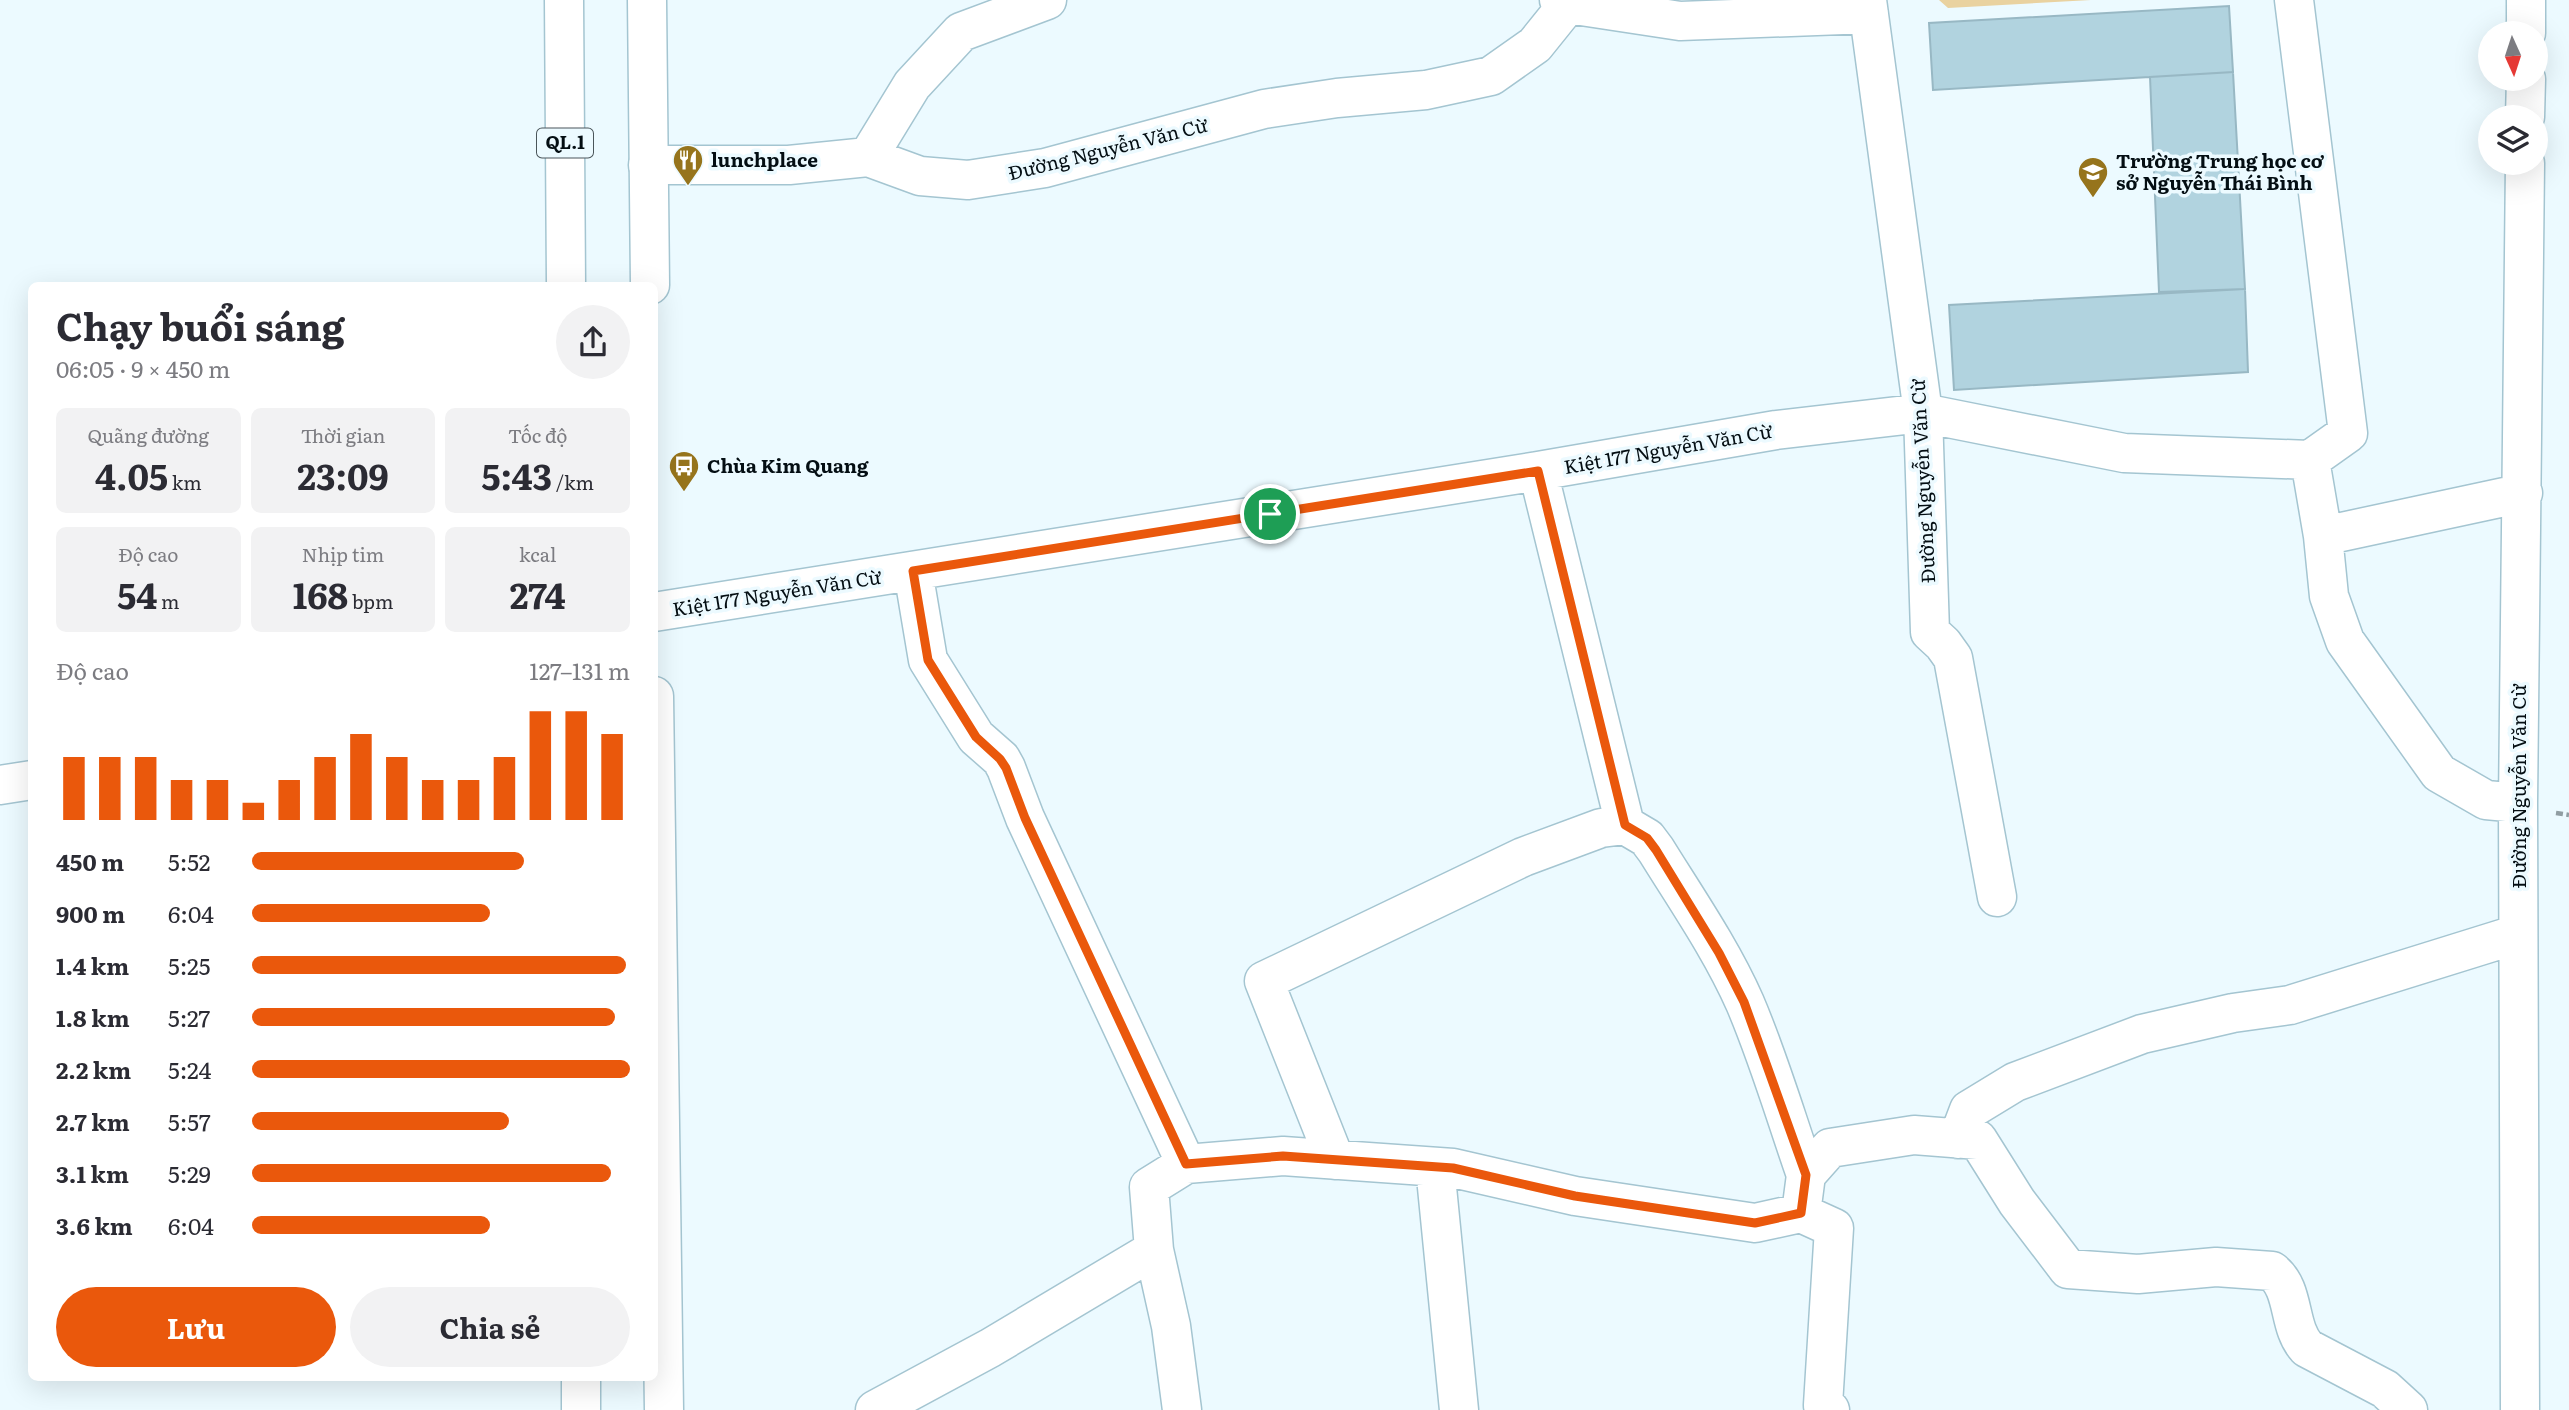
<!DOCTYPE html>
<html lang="vi">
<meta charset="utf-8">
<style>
body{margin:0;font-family:Literata,serif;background:#f2f2f3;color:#2b2b33;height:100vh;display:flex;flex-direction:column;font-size:26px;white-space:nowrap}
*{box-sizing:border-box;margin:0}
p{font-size:23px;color:#7c7c81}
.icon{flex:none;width:38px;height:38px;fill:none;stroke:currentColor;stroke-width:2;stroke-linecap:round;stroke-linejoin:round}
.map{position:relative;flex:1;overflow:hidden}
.details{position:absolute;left:28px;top:282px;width:630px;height:1099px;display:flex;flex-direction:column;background:#fff;border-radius:10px;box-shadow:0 7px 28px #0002}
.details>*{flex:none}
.needle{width:46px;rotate:177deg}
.tools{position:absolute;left:2478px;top:21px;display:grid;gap:14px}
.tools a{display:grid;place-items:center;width:70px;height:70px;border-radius:50%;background:#fff;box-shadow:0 7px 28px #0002;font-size:35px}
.pin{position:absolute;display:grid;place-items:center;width:60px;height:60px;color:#fff;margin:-30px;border:4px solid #fff;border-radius:50%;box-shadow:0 2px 7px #0007}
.round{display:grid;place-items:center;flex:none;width:74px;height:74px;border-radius:37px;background:#f2f2f3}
.summary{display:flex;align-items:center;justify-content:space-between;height:119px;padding:0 28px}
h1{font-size:38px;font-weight:700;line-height:52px}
.figures{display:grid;grid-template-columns:repeat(3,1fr);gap:10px;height:119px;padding:7px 28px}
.figures div{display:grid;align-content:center;border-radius:10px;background:#f2f2f3;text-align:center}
.figures b{font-size:35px;font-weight:700}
.figures small{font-size:19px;font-weight:400}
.figures p{font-size:19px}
.chart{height:196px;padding:14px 28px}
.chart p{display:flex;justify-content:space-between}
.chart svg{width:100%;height:126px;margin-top:7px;stroke:#ea580c;stroke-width:6}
.button{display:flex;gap:14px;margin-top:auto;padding:14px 28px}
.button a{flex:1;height:80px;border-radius:42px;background:#ea580c;color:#fff;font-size:28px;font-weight:700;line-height:80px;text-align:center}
.button a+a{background:#f2f2f3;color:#2b2b33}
ul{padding:0 28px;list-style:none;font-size:23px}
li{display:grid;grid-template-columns:112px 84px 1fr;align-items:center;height:52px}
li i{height:18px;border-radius:9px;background:#ea580c}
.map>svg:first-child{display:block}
</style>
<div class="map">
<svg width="2569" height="1410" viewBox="0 0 2569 1410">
<rect width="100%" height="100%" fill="#ecfaff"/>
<path fill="#e9d2a0" d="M1939,0h152l-143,8z"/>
<path fill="#b1d3df" stroke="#98b8c4" stroke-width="2" d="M2229,6l4,66 -300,18 -4,-67z
M2233,72l12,217 -86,3 -9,-215z
M2245,289l3,83 -294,18 -5,-85z"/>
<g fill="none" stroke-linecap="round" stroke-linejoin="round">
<g stroke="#a4c5d1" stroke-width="41">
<path id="minor" d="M1559,0l9,4 112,17 189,-7
M1867,0l56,413 7,219 13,12 10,14 44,239
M2294,0l54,433 -38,27
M2526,33v-33
M2525,117l1,-38
M868,157l44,-72 49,-53 86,-32
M648,165h141l79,-8 52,19 48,4 77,-12 219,-59 73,-11 89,-8 65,-14 44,-31 33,-41
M2310,460l13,76 6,60 16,45 94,132 47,27 32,3
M1538,471l87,354
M2323,536l200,-43
M913,571l15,89 48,77 25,22 5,9 19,50 161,346
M654,612l884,-141 238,-41 147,-17 201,40 186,7
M0,785l32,-5
M1958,1139l11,-29 46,-28 127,-48 91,-21 57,-8 228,-71
M1335,1160l-71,-179 259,-124 78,-29 24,-3 22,13 9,12c31,50 65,99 89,153 24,56 41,115 61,172
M1435,1167l24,243
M1801,1213l33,15 -11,177 7,5
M875,1410l115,-62 164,-98
M1182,1410l-11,-84 -17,-76 -5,-63 37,-23 97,-8 170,12 122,28 180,27 46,-10 5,-38 24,-27 84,-13 64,5 39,62 51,67 70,5 78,-7 56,4c24,19 15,55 35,77l78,41 23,21
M2520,1410l-2,-607 7,-640"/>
</g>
<g stroke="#a4c5d1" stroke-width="41">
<path id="trunk" d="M564,0l2,285
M647,0l3,285
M654,696l10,714
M581,1377v33"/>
</g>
<path stroke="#909da2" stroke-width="4.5" stroke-dasharray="7 3.5" stroke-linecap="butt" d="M2556,813l13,2"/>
<use href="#minor" stroke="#fff" stroke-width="38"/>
<use href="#trunk" stroke="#fff" stroke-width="38"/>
</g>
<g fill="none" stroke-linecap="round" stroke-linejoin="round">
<g stroke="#fff" stroke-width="14">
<path id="route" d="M1538,471l87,354 22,13 9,12 63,103 25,49 62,173 -5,38 -46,10 -180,-27 -122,-28 -170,-12 -97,8 -161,-346 -19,-50 -6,-9 -24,-22 -48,-77 -15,-89z"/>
</g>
<use href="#route" stroke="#ea580c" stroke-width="9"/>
</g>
<defs>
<g id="restaurant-pin" transform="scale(1.575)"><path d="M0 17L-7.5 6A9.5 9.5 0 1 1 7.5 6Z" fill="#96741c" stroke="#ecfaff"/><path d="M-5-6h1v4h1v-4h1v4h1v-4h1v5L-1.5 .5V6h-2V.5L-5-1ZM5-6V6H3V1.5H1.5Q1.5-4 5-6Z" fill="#fff"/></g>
<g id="school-pin" transform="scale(1.575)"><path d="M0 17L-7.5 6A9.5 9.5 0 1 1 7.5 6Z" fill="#96741c" stroke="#ecfaff"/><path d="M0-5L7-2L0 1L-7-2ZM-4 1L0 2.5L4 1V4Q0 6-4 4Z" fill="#fff"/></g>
<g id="bus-pin" transform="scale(1.575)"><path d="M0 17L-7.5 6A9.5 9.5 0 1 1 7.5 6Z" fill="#96741c" stroke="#ecfaff"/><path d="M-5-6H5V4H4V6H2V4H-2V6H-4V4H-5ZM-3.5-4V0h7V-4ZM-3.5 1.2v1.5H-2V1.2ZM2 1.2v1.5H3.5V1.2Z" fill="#fff"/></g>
</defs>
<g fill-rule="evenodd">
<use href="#restaurant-pin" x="688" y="160"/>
<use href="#school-pin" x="2093" y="172"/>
<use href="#bus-pin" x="684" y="466"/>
</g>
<g text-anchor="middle" stroke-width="7" stroke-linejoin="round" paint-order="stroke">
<rect fill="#ecfaff" stroke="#4a555a" stroke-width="2" x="537" y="128.5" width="56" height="29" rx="5"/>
<g font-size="18" font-weight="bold" fill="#040e13">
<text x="565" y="149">QL.1</text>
</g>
<g font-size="19" fill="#040e13" stroke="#ecfaff">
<text transform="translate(1108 149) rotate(-14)" y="7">Đường Nguyễn Văn Cừ</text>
<text transform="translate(1668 449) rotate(-10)" y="7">Kiệt 177 Nguyễn Văn Cừ</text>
<text transform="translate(1923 481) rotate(-93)" y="7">Đường Nguyễn Văn Cừ</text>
<text transform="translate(777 593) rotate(-9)" y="7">Kiệt 177 Nguyễn Văn Cừ</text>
<text transform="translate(2519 786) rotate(-90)" y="7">Đường Nguyễn Văn Cừ</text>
</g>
<g font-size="19" font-weight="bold" fill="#040e13" stroke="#ecfaff" text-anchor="start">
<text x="711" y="167">lunchplace</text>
<text x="2116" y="168">Trường Trung học cơ<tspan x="2116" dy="22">sở Nguyễn Thái Bình</tspan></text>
<text x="707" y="473">Chùa Kim Quang</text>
</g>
</g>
</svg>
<div class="tools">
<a><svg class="needle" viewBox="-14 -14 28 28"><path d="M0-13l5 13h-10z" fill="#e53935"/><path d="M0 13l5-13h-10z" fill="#7c7c81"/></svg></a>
<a><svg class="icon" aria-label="layers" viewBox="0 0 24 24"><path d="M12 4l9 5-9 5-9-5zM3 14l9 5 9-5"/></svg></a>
</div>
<div class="pin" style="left:1270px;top:514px;background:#1e9e55"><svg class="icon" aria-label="arrive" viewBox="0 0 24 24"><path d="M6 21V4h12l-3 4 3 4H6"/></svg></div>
<section class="details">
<div class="summary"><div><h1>Chạy buổi sáng</h1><p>06:05 · 9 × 450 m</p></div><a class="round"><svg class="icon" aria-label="share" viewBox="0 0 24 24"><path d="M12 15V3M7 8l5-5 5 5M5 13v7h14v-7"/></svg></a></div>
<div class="figures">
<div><p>Quãng đường</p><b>4.05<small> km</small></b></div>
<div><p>Thời gian</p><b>23:09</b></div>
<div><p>Tốc độ</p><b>5:43<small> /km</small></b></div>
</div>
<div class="figures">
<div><p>Độ cao</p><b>54<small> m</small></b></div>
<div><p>Nhịp tim</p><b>168<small> bpm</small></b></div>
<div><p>kcal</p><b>274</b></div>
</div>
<div class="chart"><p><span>Độ cao</span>127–131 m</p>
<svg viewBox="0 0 160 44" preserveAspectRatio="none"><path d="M5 44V22M15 44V22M25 44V22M35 44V30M45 44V30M55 44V38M65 44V30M75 44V22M85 44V14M95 44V22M105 44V30M115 44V30M125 44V22M135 44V6M145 44V6M155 44V14"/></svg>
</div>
<ul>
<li><b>450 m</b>5:52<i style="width:72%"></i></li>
<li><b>900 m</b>6:04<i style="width:63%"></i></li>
<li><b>1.4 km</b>5:25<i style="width:99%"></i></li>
<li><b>1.8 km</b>5:27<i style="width:96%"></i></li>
<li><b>2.2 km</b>5:24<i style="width:100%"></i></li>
<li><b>2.7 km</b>5:57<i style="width:68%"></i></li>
<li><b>3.1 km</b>5:29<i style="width:95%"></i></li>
<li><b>3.6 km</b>6:04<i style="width:63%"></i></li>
</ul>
<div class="button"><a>Lưu</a><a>Chia sẻ</a></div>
</section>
</div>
